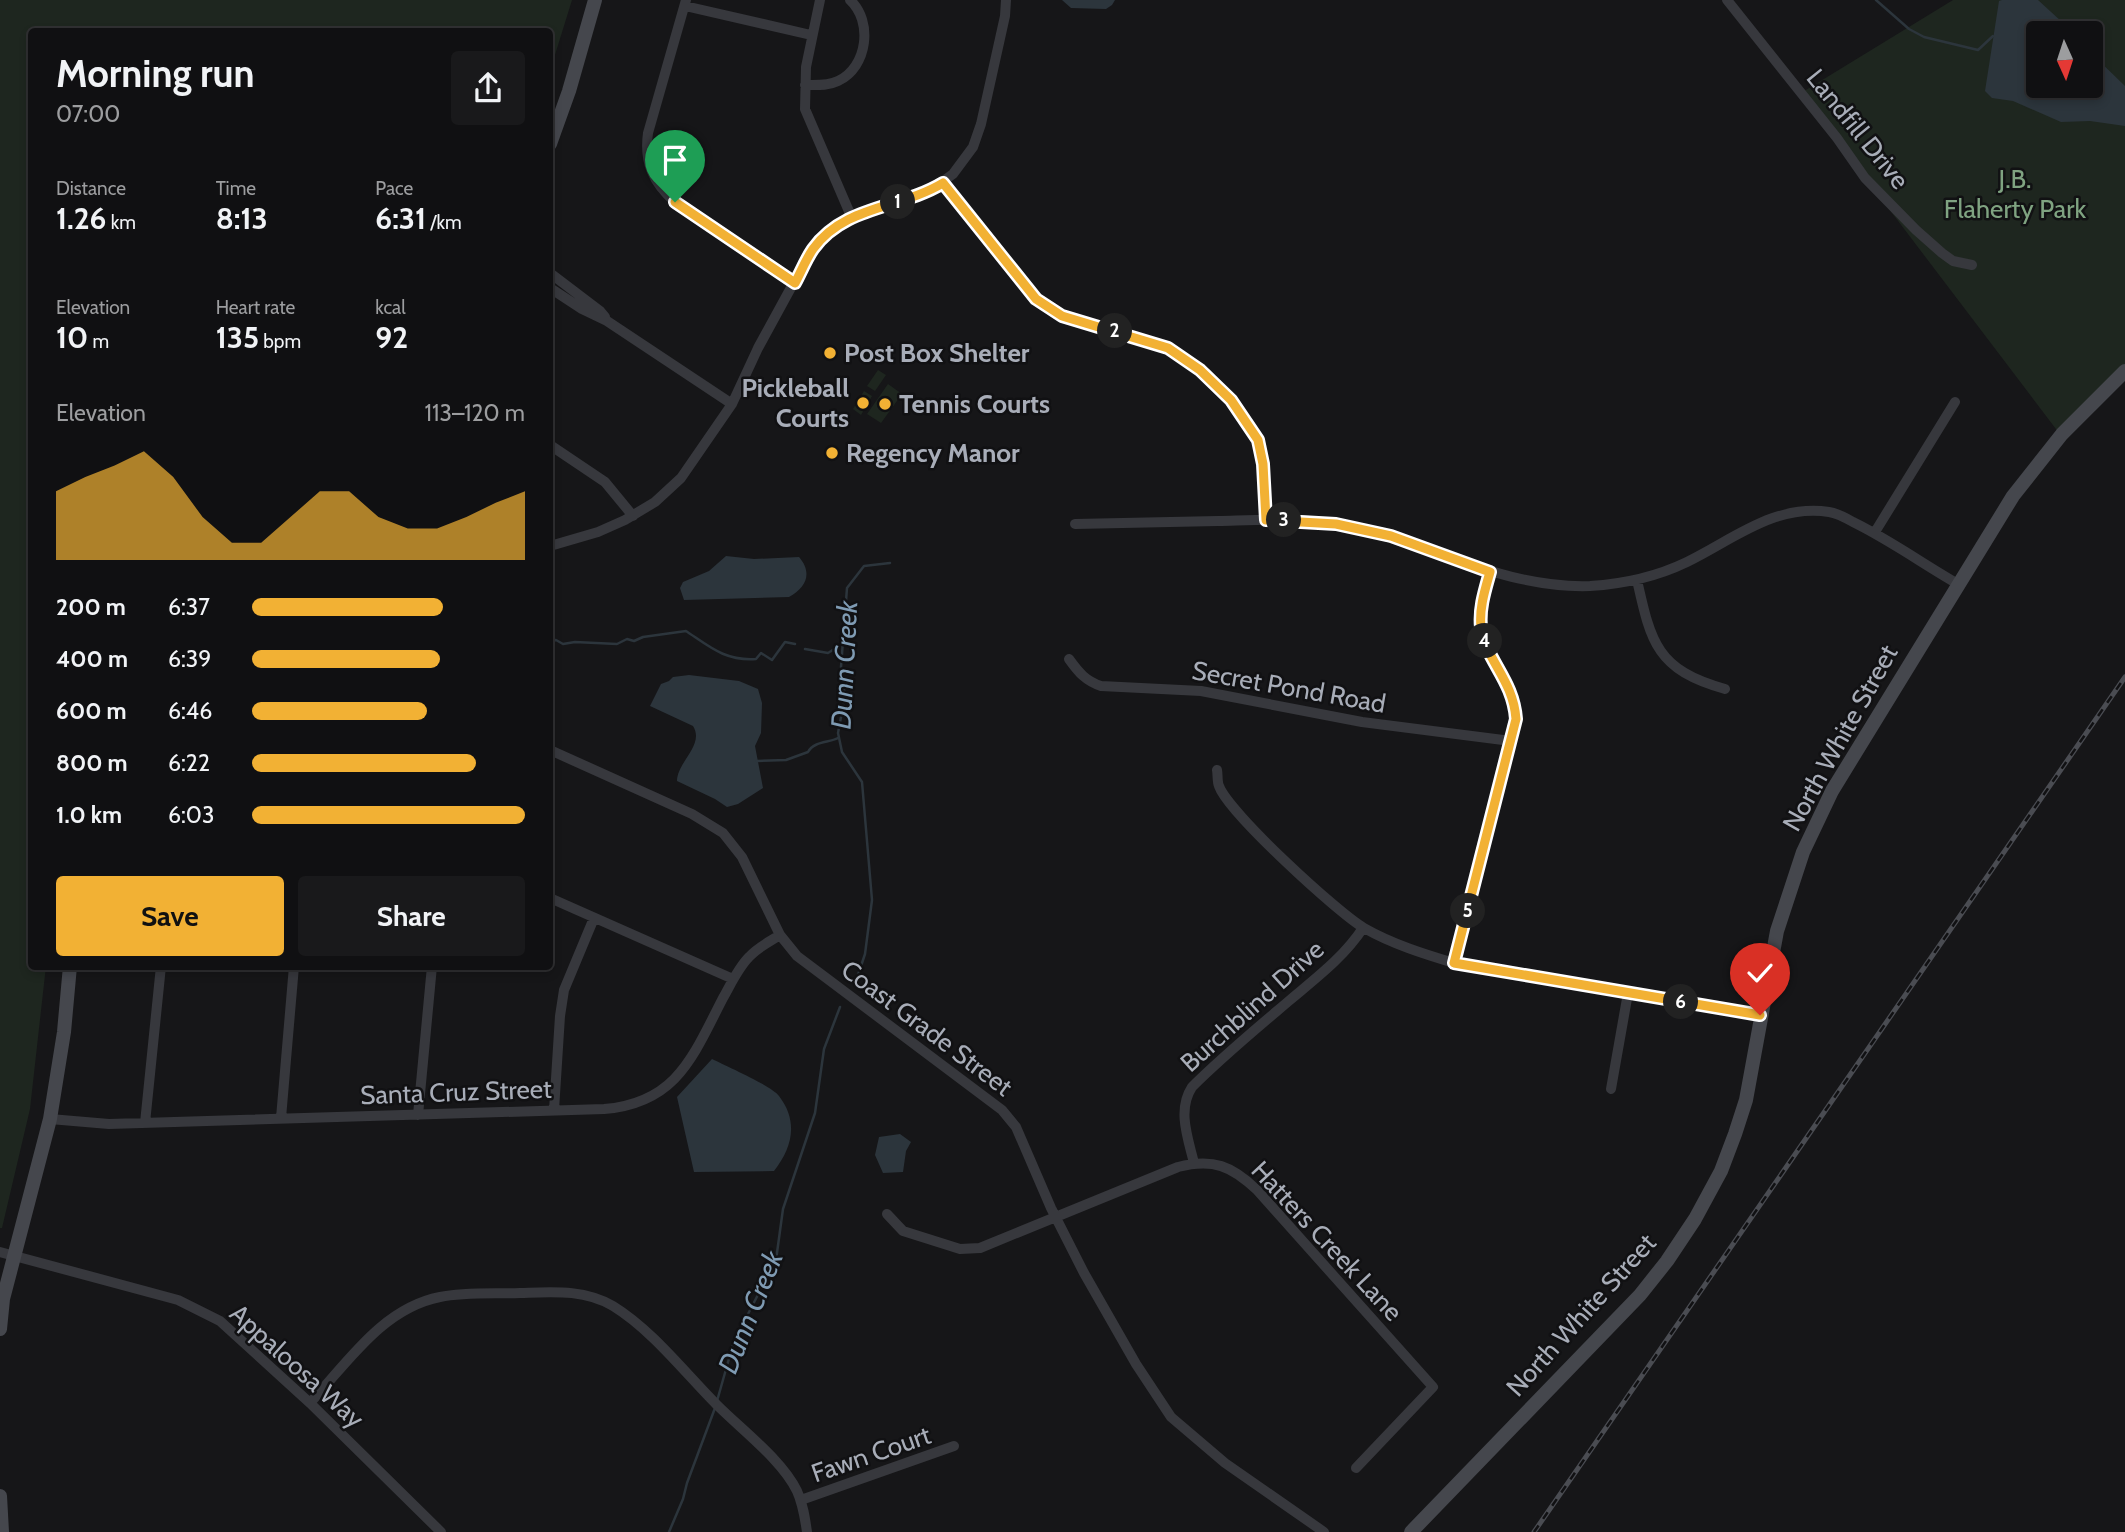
<!DOCTYPE html>
<meta charset="utf-8">
<style>
body{margin:0;font-family:Cabin,sans-serif;background:#19191b;color:#f1f3f6;height:100vh;display:flex;flex-direction:column;font-size:26px;white-space:nowrap}
*{box-sizing:border-box;margin:0}
p{font-size:23px;color:#9c9d9f}
.icon{flex:none;width:38px;height:38px;fill:none;stroke:currentColor;stroke-width:2;stroke-linecap:round;stroke-linejoin:round}
.map{position:relative;flex:1;overflow:hidden}
.panel{position:absolute;left:28px;top:28px;width:525px;height:942px;display:flex;flex-direction:column;background:#101012;border-radius:7px;box-shadow:0 4px 10px #0003,0 0 0 2px #303032}
.panel>*{flex:none}
.needle{width:46px;rotate:177deg}
.tools{position:absolute;left:2026px;top:21px;display:grid;gap:14px}
.tools a{display:grid;place-items:center;width:77px;height:77px;border-radius:7px;background:#101012;box-shadow:0 4px 10px #0003,0 0 0 2px #303032;font-size:35px}
.pin{position:absolute;display:grid;place-items:center;width:60px;height:60px;color:#fff;margin:-72px -30px;border-radius:50% 50% 50% 0;rotate:-45deg;box-shadow:0 0 7px #0007}
.pin .icon{rotate:45deg}
.km{position:absolute;width:35px;height:35px;margin:-18px;border-radius:50%;background:#222;color:#fff;font-size:19px;line-height:35px;text-align:center}
.round{display:grid;place-items:center;flex:none;width:74px;height:74px;border-radius:7px;background:#19191b}
.head{display:flex;align-items:center;justify-content:space-between;height:119px;padding:0 28px}
h1{font-size:38px;font-weight:800;line-height:52px}
.metrics{display:grid;grid-template-columns:repeat(3,1fr);gap:10px;height:119px;padding:7px 28px}
.metrics div{display:grid;align-content:center}
.metrics b{font-size:30px;font-weight:800}
.metrics small{font-size:19px;font-weight:400}
.metrics p{font-size:19px}
.chart{height:196px;padding:14px 28px}
.chart p{display:flex;justify-content:space-between}
.chart svg{width:100%;height:126px;margin-top:7px;fill:#f2b134;opacity:.7}
.cta{display:flex;gap:14px;margin-top:auto;padding:14px 28px}
.cta a{flex:1;height:80px;border-radius:7px;background:#f2b134;color:#111;font-size:28px;font-weight:800;line-height:80px;text-align:center}
.cta a+a{background:#19191b;color:#f1f3f6}
ul{padding:0 28px;list-style:none;font-size:23px}
li{display:grid;grid-template-columns:112px 84px 1fr;align-items:center;height:52px}
li i{height:18px;border-radius:9px;background:#f2b134}
.map>svg:first-child{display:block}
</style>
<div class="map">
<svg width="2125" height="1532" viewBox="0 0 2125 1532">
<rect width="100%" height="100%" fill="#161618"/>
<path fill="#1e261f" fill-rule="evenodd" d="M0,0h572l-22,71v-39h-518v934h14l-16,143 -28,119h-2z
M1953,0h172v373l-63,64 -261,-344zM2039,33h52v53h-52z
M878,370l8,5 -11,16 -8,-5z
M888,384l14,10 -21,29 -14,-9z
M864,391l8,5 -11,19 -8,-6z"/>
<path fill="#2c353c" d="M1062,0h53l-3,5 -6,4 -35,-1z
M2002,0h36l36,33h-35v53h52v-33l34,33v40l-35,-5 -29,1 -48,-21 -21,-3 -7,-7 14,-90z
M726,556l28,3 45,-2c14,16 7,31 -10,40l-105,3 -4,-12 3,-6 26,-11z
M689,675l50,6 19,8 4,14 -1,30 -6,13 8,42 -25,16 -11,3 -12,-8 -38,-18c0,-19 28,-36 16,-55l-43,-20 11,-22 8,-3 4,-4z
M712,1059c14,7 60,27 67,37 20,26 13,52 -5,75l-80,1 -17,-75z
M900,1134l11,8 -5,9 -3,21 -20,1 -8,-18 4,-18z"/>
<g fill="none" stroke-linecap="round" stroke-linejoin="round">
<path stroke="#2c353c" stroke-width="2.5" d="M1876,0l33,29 15,8 54,13 15,-14
M550,641l6,-1 7,4 12,-2 42,2 10,-5 7,2 9,-4 43,-6c24,16 39,30 70,28l5,-6 11,7 13,-18 10,2
M805,649l23,4 16,-10
M757,761l29,-1 22,-8c6,-11 21,-9 30,-14
M857,978l8,-24 7,-54 -10,-118 -20,-30 -4,-19 7,-37 -4,-29 6,-79 17,-22 26,-3
M717,1401l17,-60 42,-81 7,-51 32,-96 9,-64 16,-42
M669,1532l14,-33 4,-16 28,-75"/>
<path stroke="#37383d" stroke-width="10" d="M686,0l-38,133c-4,29 5,50 27,69l120,81
M820,0l-14,67 -1,42 46,107
M1727,0l110,138 28,40 51,52 26,23 11,8 19,4
M685,6l126,29
M805,85c11,0 23,1 33,-4 30,-14 35,-60 12,-81
M943,183l93,116 26,17 106,32 32,22 31,30 27,40 5,24 3,56
M550,273l50,38 5,6
M550,288l32,21 25,12 125,83
M550,445l55,37 28,34
M1075,524c48,-1 95,-2 143,-3 40,-1 82,-4 122,4 85,16 162,64 250,61 33,-2 68,-10 97,-24 47,-23 87,-58 142,-50 8,1 17,6 24,10 37,18 70,42 105,62
M1875,532l80,-130
M550,546l48,-14 27,-12 30,-18 26,-24 51,-74 26,-56 53,-97 15,-17 25,-18 76,-23 26,-19 20,-27 8,-23 24,-108 1,-16
M1637,580c14,63 20,90 88,109
M1069,659c10,14 17,22 32,27l100,5 161,31 149,19
M550,750l142,64 31,19 19,24 38,78 17,21 205,154 14,17 35,81 33,65 52,91 35,53 54,46 99,69
M1217,770c1,5 0,12 2,16 9,26 119,127 145,142 28,16 60,26 90,35l307,52
M550,898l183,81
M1454,963l62,-244c-2,-40 -30,-58 -35,-92 -2,-19 4,-37 9,-55
M1611,1089l17,-96
M554,1110l6,-94 4,-26 30,-72
M418,1115l14,-149
M281,1118l13,-152
M50,1119l59,5 495,-15c73,-6 89,-53 119,-111 8,-14 15,-30 26,-41 9,-10 20,-15 31,-22
M145,1123l16,-157
M1194,1163c-6,-25 -17,-53 -2,-76 31,-31 65,-59 98,-87 26,-22 54,-43 73,-72
M887,1214l16,17 57,18 20,-1 198,-81c35,-9 54,-1 79,23l176,197 -77,81
M0,1252l178,48 42,21 90,82 131,129
M310,1403c38,-41 73,-95 130,-106 25,-5 54,-3 80,-4 32,-1 64,-4 93,13 39,24 72,67 104,99 25,25 65,55 80,86 6,13 8,27 10,41
M801,1500l153,-54"/>
<path stroke="#45474d" stroke-width="14" d="M550,144l19,-53 26,-91
M0,1329l3,-30 47,-180 14,-87 6,-66
M0,1496l2,36
M1411,1532l229,-237 27,-34 28,-42 26,-48 14,-37 11,-34 31,-169 26,-79 29,-61 181,-295 49,-62 63,-63"/>
<g stroke="#4a4c52" stroke-width="5">
<path id="rail" d="M1534,1532l591,-855"/>
</g>
<use href="#rail" stroke="#111113" stroke-width="2.5" stroke-dasharray="8" stroke-linecap="butt"/>
</g>
<g fill="none" stroke-linecap="round" stroke-linejoin="round">
<g stroke="#fff" stroke-width="14">
<path id="route" d="M675,202l120,81c6,-11 11,-24 18,-34 32,-44 87,-40 130,-66l93,116 26,17 106,32 32,22 31,30 27,40 5,24 3,56 70,4 55,12 99,36c-5,18 -11,36 -9,55 5,34 32,52 35,92l-62,244 306,52"/>
</g>
<use href="#route" stroke="#f2b134" stroke-width="9"/>
</g>
<g fill="#f2b134" stroke="#111113" stroke-width="2.5">
<circle cx="830" cy="353" r="7"/>
<circle cx="863" cy="403" r="7"/>
<circle cx="885" cy="404" r="7"/>
<circle cx="832" cy="453" r="7"/>
</g>
<g text-anchor="middle" stroke-width="5" stroke-linejoin="round" paint-order="stroke">
<g font-size="26" fill="#a8adb8" stroke="#111113">
<text transform="translate(1858 129) rotate(51)" y="9">Landfill Drive</text>
<text transform="translate(1289 687) rotate(10)" y="9">Secret Pond Road</text>
<text transform="translate(1840 738) rotate(-61)" y="9">North White Street</text>
<text transform="translate(1252 1006) rotate(-42)" y="9">Burchblind Drive</text>
<text transform="translate(927 1028) rotate(37)" y="9">Coast Grade Street</text>
<text transform="translate(456 1092) rotate(-2)" y="9">Santa Cruz Street</text>
<text transform="translate(1327 1241) rotate(47)" y="9">Hatters Creek Lane</text>
<text transform="translate(1581 1315) rotate(-48)" y="9">North White Street</text>
<text transform="translate(297 1366) rotate(42)" y="9">Appaloosa Way</text>
<text transform="translate(871 1454) rotate(-19)" y="9">Fawn Court</text>
</g>
<g font-size="26" fill="#7fa381" stroke="#111113">
<text x="2015" y="188">J.B.<tspan x="2015" dy="30">Flaherty Park</tspan></text>
</g>
<g font-size="26" font-weight="bold" fill="#a8adb8" stroke="#111113" text-anchor="start">
<text x="844" y="362">Post Box Shelter</text>
<text x="849" y="397" text-anchor="end">Pickleball<tspan x="849" dy="30">Courts</tspan></text>
<text x="899" y="413">Tennis Courts</text>
<text x="846" y="462">Regency Manor</text>
</g>
<g font-size="28" font-style="italic" fill="#7f9bb3" stroke="#111113">
<text transform="translate(844 665) rotate(-87)" y="10">Dunn Creek</text>
<text transform="translate(750 1312) rotate(-68)" y="10">Dunn Creek</text>
</g>
</g>
</svg>
<div class="tools">
<a><svg class="needle" viewBox="-14 -14 28 28"><path d="M0-13l5 13h-10z" fill="#e53935"/><path d="M0 13l5-13h-10z" fill="#9c9d9f"/></svg></a>
</div>
<div class="pin" style="left:675px;top:202px;background:#1e9e55"><svg class="icon" aria-label="arrive" viewBox="0 0 24 24"><path d="M6 21V4h12l-3 4 3 4H6"/></svg></div>
<div class="pin" style="left:1760px;top:1015px;background:#d93025"><svg class="icon" aria-label="check" viewBox="0 0 24 24"><path d="M5 12l5 5 9-10"/></svg></div>
<b class="km" style="left:898px;top:202px">1</b>
<b class="km" style="left:1115px;top:331px">2</b>
<b class="km" style="left:1284px;top:520px">3</b>
<b class="km" style="left:1485px;top:641px">4</b>
<b class="km" style="left:1468px;top:911px">5</b>
<b class="km" style="left:1681px;top:1002px">6</b>
<section class="panel">
<div class="head"><div><h1>Morning run</h1><p>07:00</p></div><a class="round"><svg class="icon" aria-label="share" viewBox="0 0 24 24"><path d="M12 15V3M7 8l5-5 5 5M5 13v7h14v-7"/></svg></a></div>
<div class="metrics">
<div><p>Distance</p><b>1.26<small> km</small></b></div>
<div><p>Time</p><b>8:13</b></div>
<div><p>Pace</p><b>6:31<small> /km</small></b></div>
</div>
<div class="metrics">
<div><p>Elevation</p><b>10<small> m</small></b></div>
<div><p>Heart rate</p><b>135<small> bpm</small></b></div>
<div><p>kcal</p><b>92</b></div>
</div>
<div class="chart"><p><span>Elevation</span>113–120 m</p>
<svg viewBox="0 0 160 44" preserveAspectRatio="none"><path d="M0 44V20L10 15L20 11L30 6L40 15L50 29L60 38L70 38L80 29L90 20L100 20L110 29L120 33L130 33L140 29L150 24L160 20V44z"/></svg>
</div>
<ul>
<li><b>200 m</b>6:37<i style="width:70%"></i></li>
<li><b>400 m</b>6:39<i style="width:69%"></i></li>
<li><b>600 m</b>6:46<i style="width:64%"></i></li>
<li><b>800 m</b>6:22<i style="width:82%"></i></li>
<li><b>1.0 km</b>6:03<i style="width:100%"></i></li>
</ul>
<div class="cta"><a>Save</a><a>Share</a></div>
</section>
</div>
